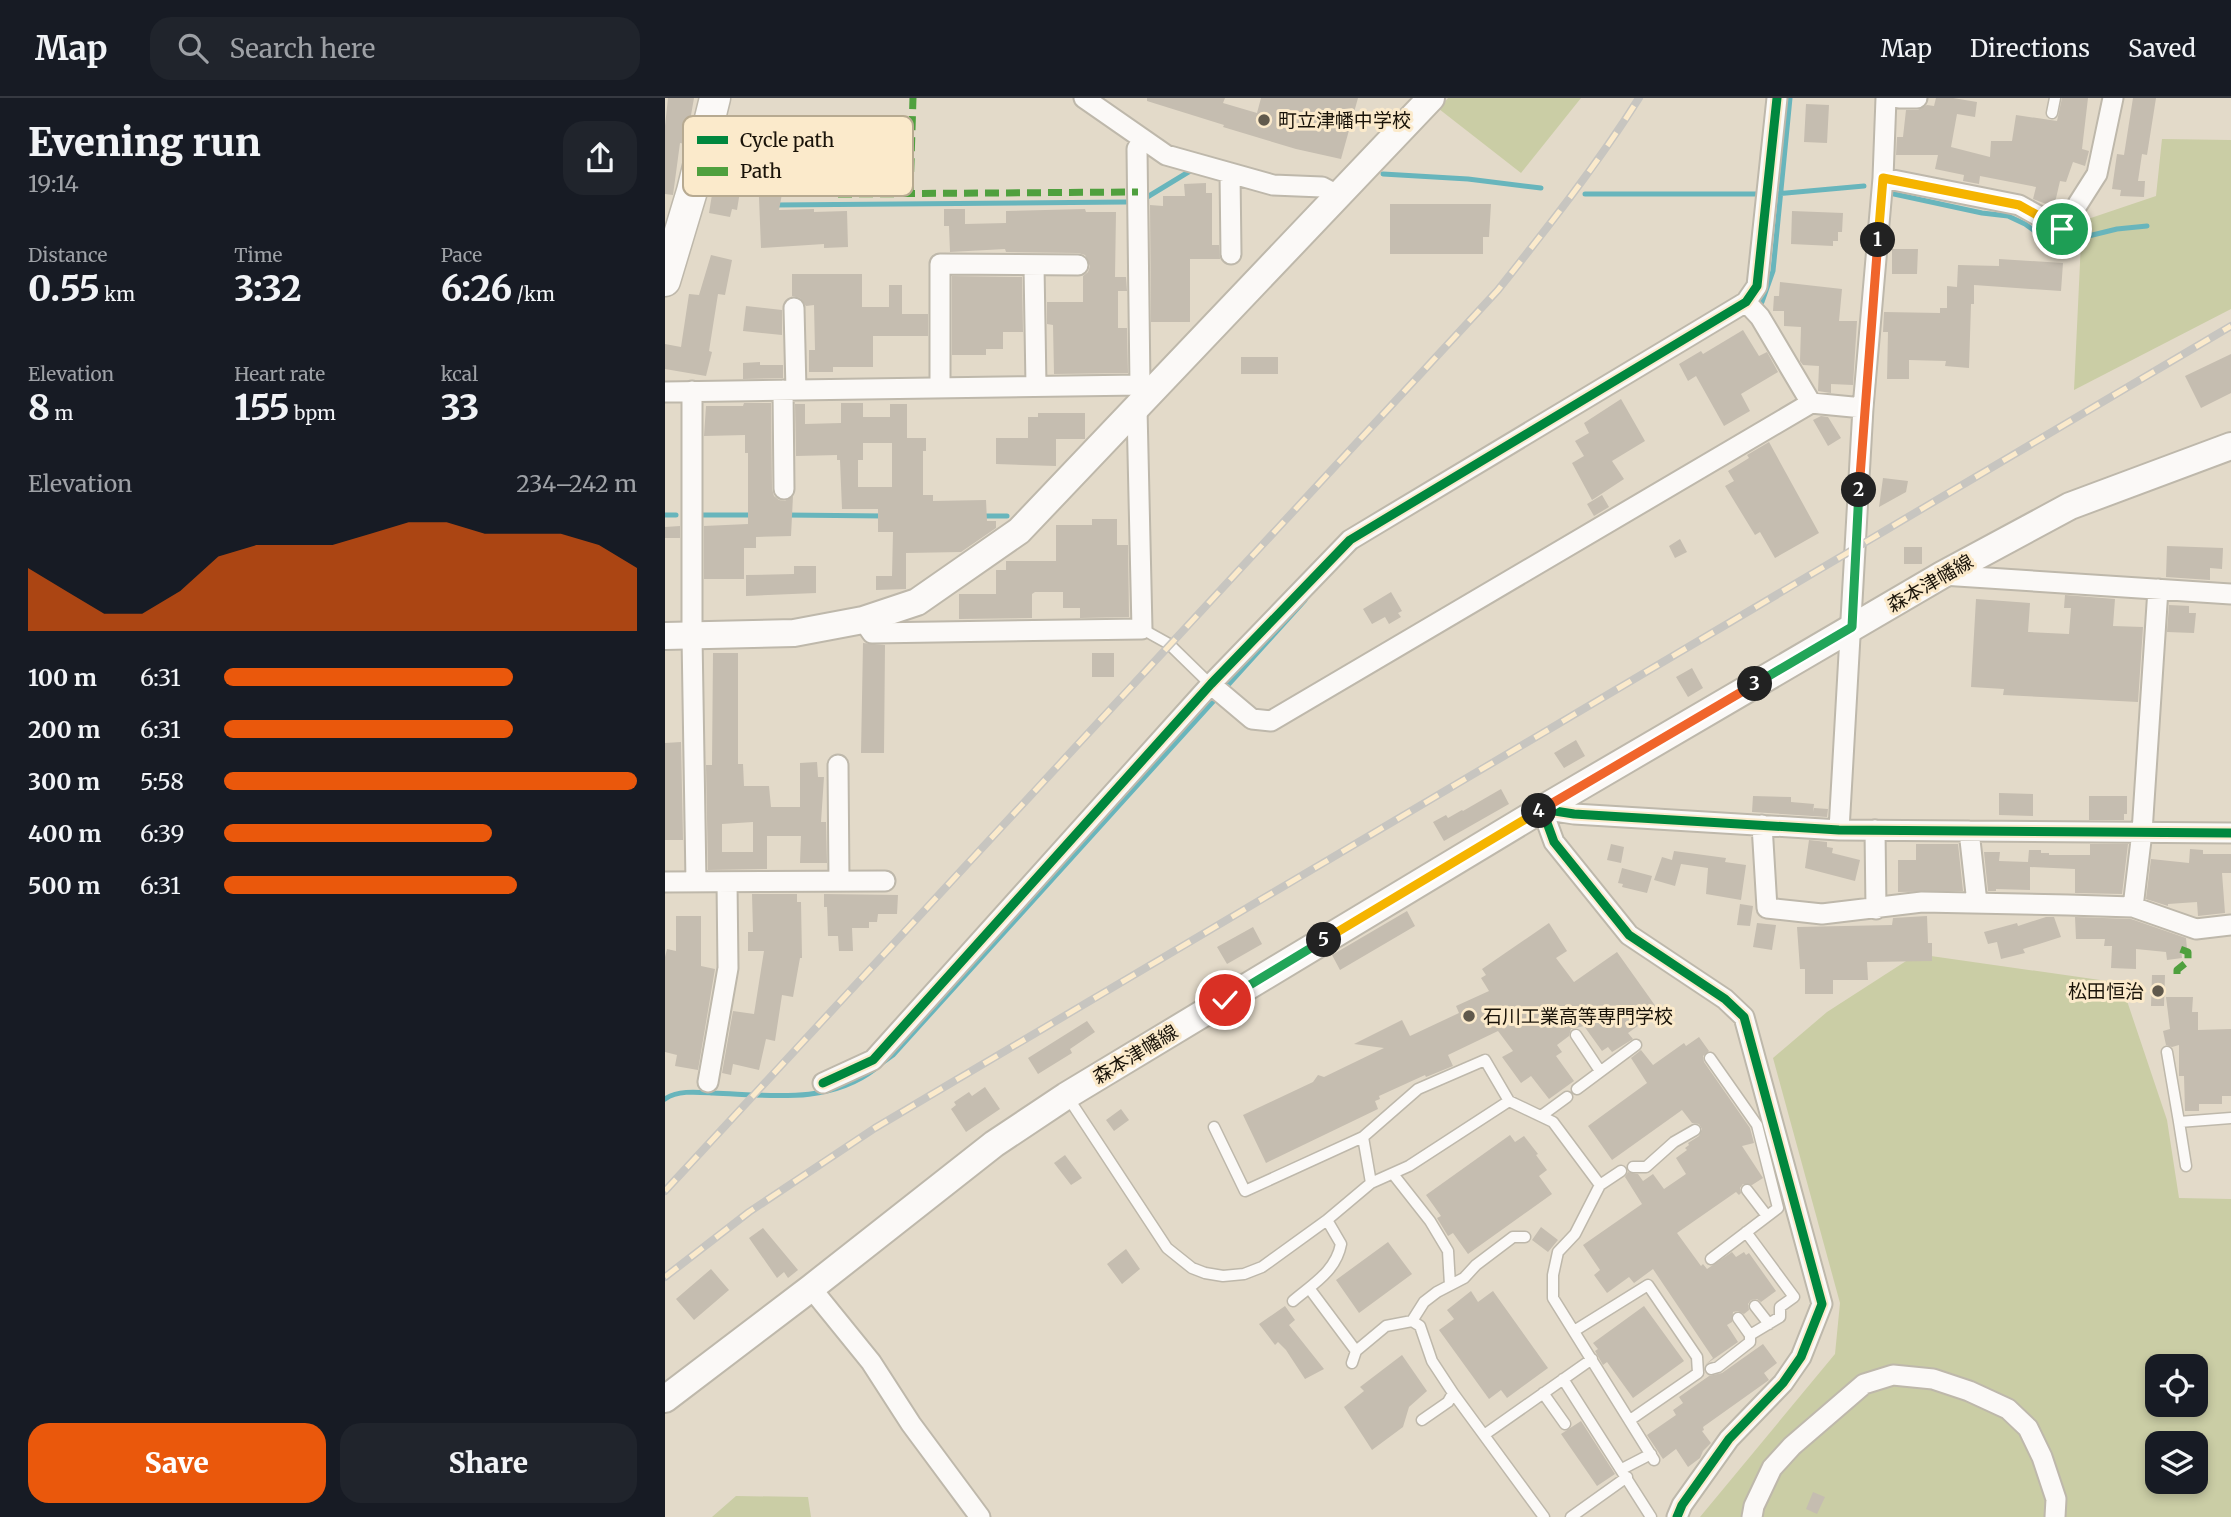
<!DOCTYPE html>
<meta charset="utf-8">
<style>
body{margin:0;font-family:Merriweather,"Noto Sans JP",serif;background:#20242c;color:#f1f3f6;height:100vh;display:flex;flex-direction:column;font-size:26px;white-space:nowrap}
*{box-sizing:border-box;margin:0}
p{font-size:23px;color:#9ea1a6}
.icon{flex:none;width:38px;height:38px;fill:none;stroke:currentColor;stroke-width:2;stroke-linecap:round;stroke-linejoin:round}
.map{position:relative;flex:1;overflow:hidden}
.side{display:flex;flex-direction:column;background:#171b24;width:665px}
.side>*{flex:none}
.tools{position:absolute;left:1480px;top:1256px;display:grid;gap:14px}
.tools a{display:grid;place-items:center;width:63px;height:63px;border-radius:14px;background:#171b24;box-shadow:0 4px 10px #0003;font-size:35px}
.pin{position:absolute;display:grid;place-items:center;width:60px;height:60px;color:#fff;margin:-30px;border:4px solid #fff;border-radius:50%;box-shadow:0 2px 7px #0007}
.km{position:absolute;width:35px;height:35px;margin:-18px;border-radius:50%;background:#222;color:#fff;font-size:19px;line-height:35px;text-align:center}
.round{display:grid;place-items:center;flex:none;width:74px;height:74px;border-radius:21px;background:#20242c}
.head{display:flex;align-items:center;justify-content:space-between;height:119px;padding:0 28px}
h1{font-size:38px;font-weight:800;line-height:52px}
.figures{display:grid;grid-template-columns:repeat(3,1fr);gap:10px;height:119px;padding:7px 28px}
.figures div{display:grid;align-content:center}
.figures b{font-size:35px;font-weight:800}
.figures small{font-size:19px;font-weight:400}
.figures p{font-size:19px}
.chart{height:196px;padding:14px 28px}
.chart p{display:flex;justify-content:space-between}
.chart svg{width:100%;height:126px;margin-top:7px;fill:#ea580c;opacity:.7}
.cta{display:flex;gap:14px;margin-top:auto;padding:14px 28px}
.cta a{flex:1;height:80px;border-radius:21px;background:#ea580c;color:#fff;font-size:28px;font-weight:800;line-height:80px;text-align:center}
.cta a+a{background:#20242c;color:#f1f3f6}
ul{padding:0 28px;list-style:none;font-size:23px}
li{display:grid;grid-template-columns:112px 84px 1fr;align-items:center;height:52px}
li i{height:18px;border-radius:9px;background:#ea580c}
header{display:flex;align-items:center;gap:42px;box-sizing:border-box;height:98px;padding:0 35px;background:#171b24;border-bottom:2px solid #363941}
header strong{font-size:33px}
nav{display:flex;gap:38px;margin-inline-start:auto;font-size:24px}
.search{width:490px;height:63px;background:#20242c;display:flex;align-items:center;gap:18px;box-sizing:border-box;padding:0 24px;border-radius:21px;color:#9ea1a6;font-size:26px}
main{display:flex;flex:1;min-height:0}
.map>svg:first-child{display:block}
</style>
<header>
<strong>Map</strong>
<div class="search"><svg class="icon" aria-label="search" viewBox="0 0 24 24"><circle cx="10" cy="10" r="6"/><path d="M15 15l6 6"/></svg>Search here</div>
<nav><a>Map</a><a>Directions</a><a>Saved</a></nav>
</header>
<main>
<section class="side">
<div class="head"><div><h1>Evening run</h1><p>19:14</p></div><a class="round"><svg class="icon" aria-label="share" viewBox="0 0 24 24"><path d="M12 15V3M7 8l5-5 5 5M5 13v7h14v-7"/></svg></a></div>
<div class="figures">
<div><p>Distance</p><b>0.55<small> km</small></b></div>
<div><p>Time</p><b>3:32</b></div>
<div><p>Pace</p><b>6:26<small> /km</small></b></div>
</div>
<div class="figures">
<div><p>Elevation</p><b>8<small> m</small></b></div>
<div><p>Heart rate</p><b>155<small> bpm</small></b></div>
<div><p>kcal</p><b>33</b></div>
</div>
<div class="chart"><p><span>Elevation</span>234–242 m</p>
<svg viewBox="0 0 160 44" preserveAspectRatio="none"><path d="M0 44V22L10 30L20 38L30 38L40 30L50 18L60 14L70 14L80 14L90 10L100 6L110 6L120 10L130 10L140 10L150 14L160 22V44z"/></svg>
</div>
<ul>
<li><b>100 m</b>6:31<i style="width:70%"></i></li>
<li><b>200 m</b>6:31<i style="width:70%"></i></li>
<li><b>300 m</b>5:58<i style="width:100%"></i></li>
<li><b>400 m</b>6:39<i style="width:65%"></i></li>
<li><b>500 m</b>6:31<i style="width:71%"></i></li>
</ul>
<div class="cta"><a>Save</a><a>Share</a></div>
</section>
<div class="map">
<svg width="1566" height="1419" viewBox="0 0 1566 1419">
<rect width="100%" height="100%" fill="#e3dac9"/>
<path fill="#cacda5" fill-rule="evenodd" d="M783,0h133l-60,75 -82,-64z
M1497,41l69,1v169l-157,81 8,-169 74,-25z
M1252,856l204,29 46,137 12,78 52,1v318h-531l135,-163 5,-51 -67,-245 54,-46zM1493,1269h38v38h-38zM1493,1346h38v38h-38z
M71,1398l72,1 3,20h-99z"/>
<g fill="none" stroke-linecap="round" stroke-linejoin="round">
<path stroke="#68b5bc" stroke-width="5" d="M718,76l85,5 73,9
M920,96h172
M1110,96l89,-8
M1229,96l88,19 26,3 17,8 25,18 18,-1 49,-12 30,-3
M479,101l51,-31
M111,107l350,-3
M1092,207l5,-3 11,-31 17,-173
M0,417h11
M38,417h52
M121,417l99,1
M317,418h25
M217,965l11,-8 412,-455
M0,1001c13,-9 32,-7 48,-6 55,2 115,12 162,-24"/>
</g>
<path fill="#c5bdb0" fill-rule="evenodd" d="M3,0h26l-8,46 -6,-1 -7,52 -8,-1v-68z
M482,0h78l-2,5 34,10 4,-15h97l-17,61 -45,-10 -73,-22 1,-2 -77,-24z
M1271,0h17l24,4 -2,15 -18,-3 -6,33 39,10 1,-16h21l4,-26 41,6 5,-23h26l-6,51 7,2 -4,15 -12,-4 -7,20 -6,-1 -6,26 -21,-8 3,-12 -56,-11 -1,8 -16,-3 1,-6 -29,-6 3,-14h-42l1,-18h6l3,-27h12l9,-5 7,1z
M1468,0h23l-9,57 -5,-1 -4,27h7l-1,16 -24,-1 1,-6 -9,-1 5,-35 7,1z
M1141,6l23,1 -2,38 -23,-1z
M67,43h16l-11,69 -5,-1 -2,8 -21,-4 8,-49 8,2z
M92,50l21,4 -4,18 12,2 -7,38 35,-1v3l33,-1 1,36 -24,1v-4l-63,4z
M541,85v10h6v52h7l1,14h-30v63h-39l-1,-117 13,1v-10h22l-1,-12z
M725,106h101l-2,33h-6v17h-93z
M279,111h21v15l41,-1v-12l79,-2 1,3h30l-1,65h11l1,14h-9v37h9l1,45 -74,1 -1,-49 -6,-1v-22h36v-26l5,-4 2,-6 -5,-11 -7,-2 -72,-1 -1,-3 -55,3 -1,-26h-5z
M1127,113l51,2 -1,19h-4v9h-5v5l-42,-2z
M1227,151h26l-1,25h-25z
M46,157l21,5 -7,35 -7,-1 -9,57 3,1 -6,24 -41,-7v-25l16,3 8,-53 10,1z
M1334,161l64,4 -2,28 -87,-6v19h-3l-2,64 -24,-2 1,-5 -37,-1v19h-22l1,-47h-5l1,-20 56,1v-5h7v-22l10,1 1,-22 41,1z
M127,176h70v33h27v-22h13v29h26v22h-55v31h-40v5h-24v-22h6l-1,-45 -8,1 -6,-8 -8,-2z
M287,178l70,1 1,55h-20v17h-17v6h-34z
M1115,184l62,7 -3,32h18l-4,64 -22,-1v9l-13,-2 1,-25 -16,-1 -3,-4 1,-34 -17,-1v-15h-11l1,-15h5z
M81,208l36,4v25l-39,-4z
M1078,232l16,26 8,-4 11,20 -37,22 9,17 -26,15 -28,-50 -8,5 -9,-17 22,-13 2,3z
M1566,256v39l-30,15 -16,-32z
M576,259h37v17h-37z
M95,264v3h23v13l-40,1v-16z
M956,301l24,42 -33,20 12,18 -32,21 -20,-37 12,-7 -9,-15 14,-8 -5,-10z
M79,305h27l1,86 2,7 5,4 6,1 8,-5 -2,40 -35,1v11h-12v31h-40v-53l44,-2v-71h-3v-18l-41,1 2,-30h37z
M176,305h22v14h27v-13h17v34h19v13h-3v44h10v6l53,-1 1,21h9v7l-35,24 -55,1v36l-30,1v-14h16l1,-44h-15v-23h-36l-2,-49h-3v-5l-41,1 -1,-52h10v20l36,-1zM198,345h29v44h-34v-27h5z
M373,315h47v26h-29v27l-60,-2v-26h32v-21h10z
M1156,318l7,1 13,21 -13,8 -15,-26z
M1104,344l50,91 -44,25 -15,-26 -5,3 -30,-49 9,-5 -6,-10 21,-13 -2,-3z
M1218,380l25,3 -2,11 -27,15z
M937,397l7,12 -15,9 -7,-12z
M427,421h25v26h11l1,72 -49,1v-10h-17v-16h-28l-3,2v24l-73,1v-25h37v-24h10v-9h50v-36h36z
M15,428v12h-15v-11z
M1015,441l7,13 -12,6 -6,-12z
M1502,448l56,2 -1,21 -12,-1v12l-44,-3z
M1239,449h18v17h-18z
M129,468h22v27l-70,3v-21l48,-1z
M726,494l11,19 -4,2 3,4 -12,7 -4,-7 -13,7 -9,-15z
M1400,497l50,4 -2,27 30,1 -5,75 -135,-7 1,-6 -33,-2 5,-88 54,4 -2,29 41,2 2,-26h-7z
M1504,507l20,1v7h7l-2,20 -27,-1z
M198,545l22,2 -1,108h-23z
M48,555h25v111h5l1,22h25l2,21h29v-44l17,-1 1,15h6l-3,45h5l1,41h-27l1,-27h-34v33l-59,1 -2,-105h6zM88,724v30h-31v-28z
M427,555h22v24h-22z
M1027,570l11,20 -15,9 -12,-20z
M911,642l9,16 -21,12 -10,-15z
M16,644l2,98h-18v-97z
M836,691l8,15 -65,37 -11,-19 13,-7 2,3 14,-8 1,1z
M1334,695l34,1v22l-34,-1z
M1088,698l38,1v5l23,2 -1,8 1,-4 14,1 -1,8 -75,-5z
M1424,698h38v18h-3v6h-35z
M1144,742l18,2v5l6,1 -1,5 28,7 -5,21 -50,-13z
M946,746l13,3 -3,16 -14,-3z
M1251,746h42l5,47 -65,1v-32h18z
M1425,746h38l-6,50 -47,-1v-24l-45,-2v23l-34,-1v2h-8l-4,-39h16l-1,9 29,1 1,-12h12v3h8v2h41z
M1525,751l13,1v4h28v19h-9l3,40 -27,3 -1,-14 -29,2v2l-22,-7 5,-40 38,4z
M1009,753l52,7 -1,4 21,3 -5,35 -35,-6 2,-26 -27,-4 -6,22 -21,-6 8,-23 10,3z
M957,770l30,8 -5,17 -25,-6 1,-3 -5,-1z
M87,796h45v8h4l1,56h-2l-7,39 -11,-2 -7,46 -9,-2 -7,31 -26,-6 -2,11 -9,-2 11,-62 21,3 10,-63h-16v-19h5z
M159,796l74,1 -1,19h-19l-1,8h-8v6h-17l1,23h-14l-1,-15h-10l-1,-29h-3z
M1075,806l13,2 -3,20 -13,-1z
M742,813l8,15 -75,44 -8,-15z
M11,818h25v50l14,3 -17,101 -23,-4 2,-11 -12,-3v-95l2,-8 9,2z
M1262,818l1,27h4v18l-65,1 1,18h-35v14h-28v-25h-5l-3,-42 95,-2 1,-7z
M1381,819h8l7,20 -38,12 2,4 -24,6 -4,-17 -9,2 -4,-12 33,-9 1,3z
M1410,819l56,2 55,19 1,11h-6l1,9 -15,2 -1,-8 -30,-3v20l-25,-1 1,-22h-8l1,-7h-29z
M884,825l18,28 -11,7 18,24 43,-30 42,59 -31,22 5,6 -21,13 -4,-5 -6,4 -18,-25 -13,3 -2,7 -12,9 5,7 -6,4 18,25 -25,18 -18,-23 -10,7 -19,-26 11,-6 -15,-20 -50,24 5,11 -27,11 -1,-2 -46,21 1,3 -5,2 3,8 -112,54 -23,-48 70,-33 5,-7 6,2 60,-29 -30,-4 48,-24 8,16 49,-23 -3,-7 33,-15 -8,-13 5,-3 -4,-6z
M1092,825l19,2 -4,25 -19,-3z
M588,829l9,17 -35,20 -10,-17z
M1487,877h13l-1,31h-13z
M1501,899h27l-1,15h6v18l33,-1v67h-9v8h-23v7h-14l-1,-35h-5v-31l-7,2 -6,-2 -3,-14 7,-2z
M422,923l8,11 -25,17 2,4 -34,21 -10,-16z
M1034,939l10,14 -6,5 1,6 46,66 4,15 -12,3 21,32 -11,7 -9,-1 -3,4 1,5 -2,2 -3,-3 -59,41 24,33 2,-2 4,5 25,-17 4,5 8,-5 2,3 3,-2 27,38 -15,11 -4,-3 -6,1 -3,4 1,6 -5,4 -6,-3 -5,1 -1,10 -5,3 11,17 -33,23 8,-7 -60,-89 -19,14 -5,-6 -22,16 -13,-18 6,-5 -17,-25 59,-41 -17,-27 3,-5 10,2 5,7 10,-7 11,15 22,-15 -10,-16 11,-8 -2,-2 4,-3 -1,-2 11,-7 3,-7 -3,-5 -7,-1 -10,-13 -70,50 -24,-34 59,-43 -16,-25 10,-8 12,15 31,-22 2,3z
M320,989l15,22 -34,23 -15,-23 5,-4 -2,-3 15,-10 3,4z
M456,1011l8,11 -15,11 -8,-11z
M845,1037l5,7 9,-6 14,18 -2,1 11,15 -8,6 13,18 -84,60 -15,-21 -5,3 -11,-18 4,-2 -15,-21z
M400,1057l17,23 -11,7 -17,-22z
M876,1129l17,13 -10,12 -16,-12z
M98,1130l35,42 -10,8 -4,-6 -7,6 -28,-40z
M723,1144l24,32 -53,39 -23,-33z
M461,1151l14,20 -18,15 -15,-20z
M46,1171l18,21 -35,30 -18,-21z
M806,1193l7,11 15,-11 55,77 -41,30 -6,-8 -12,9 -50,-69 15,-11 -7,-9z
M620,1208l10,14 -6,5 35,44 -19,10 -19,-29 -8,-8 -3,3 -16,-21z
M979,1208l40,55 -51,37 -26,-36 -4,3 -8,-14 3,-2 -5,-6z
M1098,1246l14,19 -13,10 5,7 -66,47 1,3 -2,1 9,12 -8,8 -3,7 -12,9 -12,-18 -13,10 -16,-24 29,-20 -3,-5 10,-7 -4,-6 30,-21 13,-3z
M737,1257l25,36 -18,16 -6,20 -31,23 -28,-43 20,-16 -4,-4z
M916,1323l34,53 -18,12 -36,-52z
M1148,1394l12,5 -8,17 -11,-5z"/>
<g fill="none" stroke-linecap="round" stroke-linejoin="round">
<g stroke="#beb8ab" stroke-width="13">
<path id="lane" d="M1387,15l3,-15
M477,531l27,15 43,42
M911,937l24,36
M1502,954l12,70 52,-4
M1045,960l47,67 21,83 -67,51
M912,991l59,-44
M402,998l100,152 25,20 13,5 18,3 21,-2 18,-7 65,-47 44,-37 -8,-46 -118,54 -31,-64
M844,1003l44,21 47,63 -25,49 -17,18 -5,23v23l101,162
M876,1018l26,-19
M1514,1024l7,44
M698,1039l55,-48 67,-29 24,41 -100,65 -38,17
M968,1069h13l28,-25 21,-12
M728,1076l37,47 18,30 2,34
M935,1087l21,-14
M1082,1092l20,26
M644,1190l47,63 -4,12
M628,1203c20,-17 43,-30 48,-57l-14,-24
M1090,1208l14,18
M1073,1220l12,17
M747,1223l12,-19 13,-10 27,-14 12,-13 37,-28h12
M909,1233l74,-46 49,72 1,16 -68,47
M691,1253l30,-25 26,-5 8,5 12,35 21,32 91,124
M1046,1271l7,-2 32,-25v-7l30,-18v-10l14,-10 -48,-65
M898,1281l88,138
M878,1295l22,31
M757,1322l26,-18 5,-9
M819,1337l108,-76
M957,1371l29,-15
M906,1419l56,-40"/>
</g>
<g stroke="#beb8ab" stroke-width="23">
<path id="street" d="M419,0l82,57 107,30 49,2 17,9
M1234,0h18
M565,75l1,81
M1218,80l136,27 43,24 35,-55 16,-76
M369,168l2,120
M1081,204l14,15 51,86
M129,210l2,82
M475,287l-3,-236 6,-10
M275,290v-124l138,1
M118,292l1,99
M27,293v245l4,246
M0,294l475,-7 12,6
M1277,477l289,19
M198,522l9,13 270,-4 -5,-220
M549,589l38,32 19,2 540,-318 52,5
M173,667l1,116
M1097,727l5,83 55,6 100,-12 146,3 65,2 63,22 35,-4
M1174,732l24,-422 20,-230 3,-80
M1210,732l1,79
M1304,733l8,72
M0,784l220,-1
M1468,809l9,-75 16,-243
M43,984l20,-114 -1,-86
M158,985l50,-23 338,-376 139,-144 396,-238 11,-16 20,-188
M146,1190l60,74 40,62 69,93
M1012,1419l5,-12 47,-66 54,-56 18,-26 21,-53 -78,-287 -19,-18 -96,-64 -75,-93 -12,-33 32,5 265,16 392,3
M1087,1419l2,-11 18,-38 20,-22 72,-62 29,-9 40,4 36,12 39,18 20,19 14,29 14,42 -1,18"/>
</g>
<g stroke="#beb8ab" stroke-width="30">
<path id="secondary" d="M0,538l129,-3 69,-13 54,-18 102,-71 412,-433
M0,1301l146,-111 183,-144 72,-48 476,-287 400,-234 128,-69 161,-60"/>
</g>
<g stroke="#beb8ab" stroke-width="33">
<path id="primary" d="M0,183l27,-90 23,-93"/>
</g>
<use href="#lane" stroke="#fbf9f7" stroke-width="10"/>
<use href="#street" stroke="#fbf9f7" stroke-width="19"/>
<use href="#secondary" stroke="#fbf9f7" stroke-width="26"/>
<use href="#primary" stroke="#fbf9f7" stroke-width="30"/>
<g stroke="#c7c5c0" stroke-width="8">
<path id="rail" d="M0,1093l833,-901c49,-62 99,-125 141,-192
M0,1179l84,-65 126,-84 1356,-802"/>
</g>
<use href="#rail" stroke="#fbeacb" stroke-width="5" stroke-dasharray="16" stroke-linecap="butt"/>
<path stroke="#4fa03e" stroke-width="7" stroke-dasharray="14 7" stroke-linecap="butt" d="M245,95l3,-95
M173,96l300,-2
M1512,876v-4l11,-9v-9l-8,-3"/>
<g stroke="#fbeacb" stroke-width="13">
<path id="cycleway" d="M158,985l50,-23 338,-376 139,-144 396,-238 11,-16 20,-188
M1012,1419l5,-12 47,-66 54,-56 18,-26 21,-53 -78,-287 -19,-18 -96,-64 -75,-93 -12,-33 32,5 265,16 392,3"/>
</g>
<use href="#cycleway" stroke="#00873e" stroke-width="9"/>
</g>
<g fill="none" stroke-linecap="round" stroke-linejoin="round">
<g stroke="#fff" stroke-width="14">
<path id="split-1" d="M1213,142l5,-62 136,27 43,24"/>
</g>
<g stroke="#fff" stroke-width="14">
<path id="split-2" d="M1194,392l19,-250"/>
</g>
<g stroke="#fff" stroke-width="14">
<path id="split-3" d="M1090,586l97,-57 7,-137"/>
</g>
<g stroke="#fff" stroke-width="14">
<path id="split-4" d="M874,713l216,-127"/>
</g>
<g stroke="#fff" stroke-width="14">
<path id="split-5" d="M659,842l215,-129"/>
</g>
<g stroke="#fff" stroke-width="14">
<path id="split-6" d="M560,902l99,-60"/>
</g>
<use href="#split-1" stroke="#f5b400" stroke-width="9"/>
<use href="#split-2" stroke="#f0652b" stroke-width="9"/>
<use href="#split-3" stroke="#22a559" stroke-width="9"/>
<use href="#split-4" stroke="#f0652b" stroke-width="9"/>
<use href="#split-5" stroke="#f5b400" stroke-width="9"/>
<use href="#split-6" stroke="#22a559" stroke-width="9"/>
</g>
<g fill="#60594c" stroke="#fbeacb" stroke-width="2.5">
<circle cx="599" cy="22" r="7"/>
<circle cx="1493" cy="893" r="7"/>
<circle cx="804" cy="918" r="7"/>
</g>
<g text-anchor="middle" stroke-width="6" stroke-linejoin="round" paint-order="stroke">
<g font-size="19" fill="#191309" stroke="#fbeacb" text-anchor="start">
<text x="613" y="29">町立津幡中学校</text>
<text x="1479" y="900" text-anchor="end">松田恒治</text>
<text x="818" y="925">石川工業高等専門学校</text>
</g>
<g font-size="19" fill="#191309" stroke="#fbeacb">
<text transform="translate(1265 485) rotate(-30)" y="7">森本津幡線</text>
<text transform="translate(470 956) rotate(-31)" y="7">森本津幡線</text>
</g>
</g>
<rect x="18" y="18" width="230" height="80" rx="10" fill="#fbeacb" stroke="#b7aa91" stroke-width="2"/>
<rect x="32" y="38" width="31" height="8" fill="#00873e"/>
<rect x="32" y="69" width="31" height="9" fill="#4fa03e"/>
<g font-size="19" fill="#191309">
<text x="75" y="49">Cycle path</text>
<text x="75" y="80">Path</text>
</g>
</svg>
<div class="tools">
<a><svg class="icon" aria-label="locate" viewBox="0 0 24 24"><circle cx="12" cy="12" r="6"/><path d="M12 2v4M12 18v4M2 12h4M18 12h4"/></svg></a>
<a><svg class="icon" aria-label="layers" viewBox="0 0 24 24"><path d="M12 4l9 5-9 5-9-5zM3 14l9 5 9-5"/></svg></a>
</div>
<div class="pin" style="left:1397px;top:131px;background:#1e9e55"><svg class="icon" aria-label="arrive" viewBox="0 0 24 24"><path d="M6 21V4h12l-3 4 3 4H6"/></svg></div>
<div class="pin" style="left:560px;top:902px;background:#d93025"><svg class="icon" aria-label="check" viewBox="0 0 24 24"><path d="M5 12l5 5 9-10"/></svg></div>
<b class="km" style="left:1213px;top:142px">1</b>
<b class="km" style="left:1194px;top:392px">2</b>
<b class="km" style="left:1090px;top:586px">3</b>
<b class="km" style="left:874px;top:713px">4</b>
<b class="km" style="left:659px;top:842px">5</b>
</div>
</main>
